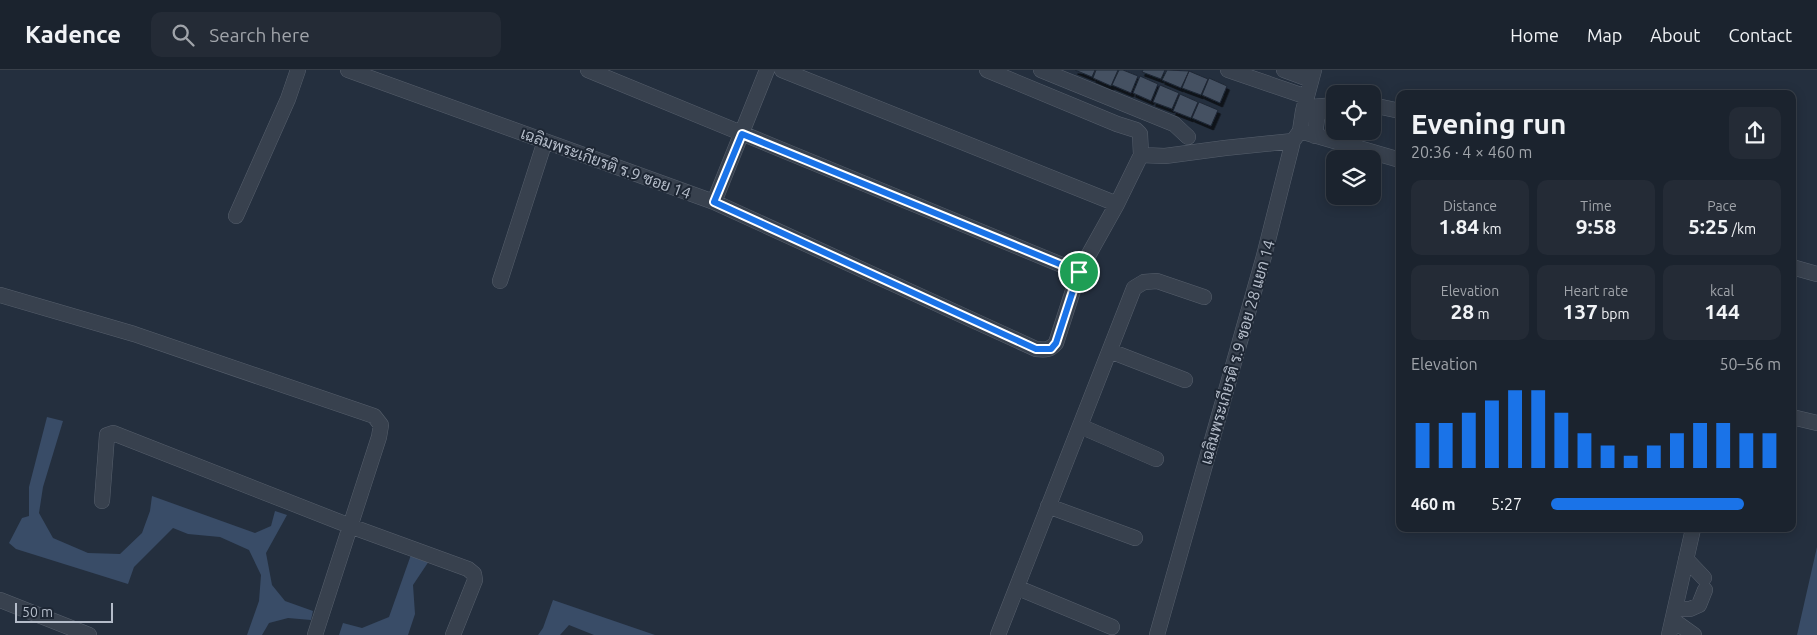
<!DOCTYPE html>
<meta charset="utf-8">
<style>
body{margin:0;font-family:Ubuntu,Sarabun,sans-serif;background:#242b36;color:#f1f3f6;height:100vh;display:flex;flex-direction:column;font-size:19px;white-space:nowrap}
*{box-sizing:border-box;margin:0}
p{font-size:16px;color:#a0a4aa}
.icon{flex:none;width:28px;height:28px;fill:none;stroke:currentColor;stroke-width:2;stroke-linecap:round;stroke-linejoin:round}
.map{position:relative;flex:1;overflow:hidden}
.panel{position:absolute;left:1396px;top:20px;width:400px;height:442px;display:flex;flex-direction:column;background:#1b232e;border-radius:10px;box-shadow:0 2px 12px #0003,0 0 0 1px #39404a}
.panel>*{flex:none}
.tools{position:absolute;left:1326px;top:15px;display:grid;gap:10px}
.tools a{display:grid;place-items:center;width:55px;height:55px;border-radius:10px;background:#1b232e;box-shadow:0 2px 12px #0003,0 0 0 1px #39404a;font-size:25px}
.scale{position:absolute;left:15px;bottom:12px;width:98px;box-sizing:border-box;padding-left:5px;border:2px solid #b4bcc9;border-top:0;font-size:14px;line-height:18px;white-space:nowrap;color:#b4bcc9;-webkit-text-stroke:4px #1d2633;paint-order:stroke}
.pin{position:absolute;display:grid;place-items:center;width:42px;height:42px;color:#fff;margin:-21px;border:2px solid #fff;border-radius:50%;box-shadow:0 1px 5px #0007}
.round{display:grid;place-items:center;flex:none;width:52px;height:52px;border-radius:10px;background:#242b36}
.head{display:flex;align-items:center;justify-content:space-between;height:85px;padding:0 15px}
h1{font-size:28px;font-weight:600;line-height:38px}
.stats{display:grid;grid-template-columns:repeat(3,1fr);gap:8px;height:85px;padding:5px 15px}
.stats div{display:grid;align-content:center;border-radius:10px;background:#242b36;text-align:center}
.stats b{font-size:21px;font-weight:600}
.stats small{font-size:14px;font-weight:400}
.stats p{font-size:14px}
.chart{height:140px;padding:10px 15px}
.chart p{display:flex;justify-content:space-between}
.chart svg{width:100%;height:90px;margin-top:5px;stroke:#1a73e8;stroke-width:6}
ul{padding:0 15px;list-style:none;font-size:16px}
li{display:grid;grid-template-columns:80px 60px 1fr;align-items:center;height:38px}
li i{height:12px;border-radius:6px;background:#1a73e8}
header{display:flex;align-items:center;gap:30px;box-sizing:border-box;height:70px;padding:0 25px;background:#1b232e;border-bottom:1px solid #39404a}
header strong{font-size:24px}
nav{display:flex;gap:28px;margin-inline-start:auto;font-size:18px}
.search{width:350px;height:45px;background:#242b36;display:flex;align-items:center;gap:12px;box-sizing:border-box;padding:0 18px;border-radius:10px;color:#a0a4aa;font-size:19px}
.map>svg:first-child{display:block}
</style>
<header>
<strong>Kadence</strong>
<div class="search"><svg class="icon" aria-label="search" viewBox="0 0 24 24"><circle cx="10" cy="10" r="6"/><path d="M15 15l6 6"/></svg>Search here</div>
<nav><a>Home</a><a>Map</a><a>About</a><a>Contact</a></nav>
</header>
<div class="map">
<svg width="1817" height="565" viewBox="0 0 1817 565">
<defs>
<filter id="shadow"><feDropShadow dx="2.5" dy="4" stdDeviation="0" flood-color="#0009"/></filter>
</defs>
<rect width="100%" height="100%" fill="#242f3e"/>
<path fill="#394c67" d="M47,347l16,4 -20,66 -4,26 14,25 35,15 32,1 22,-21 8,-22 2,-15 103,37 16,-7 4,-15 12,4 -21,38 6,32 13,16 28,10 -2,9 -23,-2 -19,5 -7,12h-15l12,-34 2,-26 -12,-25 -29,-13 -32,-3 -15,-6 -39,39 -6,17 -112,-35 -7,-6 13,-25 7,-2v-29z
M1817,477v88h-20z
M412,482l17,9 -16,24 2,29 -7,21h-69l4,-12 19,5 27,-11z
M553,530l102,35h-61l-25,-10 -9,10h-22l5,-7z"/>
<path fill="#455162" stroke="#1f2835" filter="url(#shadow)" d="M1075,0h20l-3,7z
M1096,0h22l-7,16 -18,-8z
M1119,0h4l15,6 -7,17 -19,-8z
M1143,0h22l-4,9 -19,-7z
M1167,0l22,1 -8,17 -19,-8z
M1189,1l19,8 -7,16 -19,-7z
M1140,6l18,8 -7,17 -18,-8z
M1209,8l18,8 -7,17 -18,-8z
M1160,15l19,8 -7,16 -19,-7z
M1180,24l18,8 -7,16 -18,-7z
M1199,32l19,8 -7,16 -19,-8z"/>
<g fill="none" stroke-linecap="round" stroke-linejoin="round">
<g stroke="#565f6c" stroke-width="16">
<path id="minor" d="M348,0l366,132 322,147c10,1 14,1 20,-6l23,-71 38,-68 24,-49 -1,-21 -4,-4 -19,-6 -130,-54
M588,0l491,202
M782,0l335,134
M1041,0l133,54 14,13
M1228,0l79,27
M1284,0l27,10
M1372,35l28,6
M1303,41l9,-4 23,-2
M1300,61l100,29
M1315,66l2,-18 6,-11
M1141,85l24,1 60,-8 68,-7
M714,132l53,-132
M236,146l52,-117 10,-29
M1792,197l25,7
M500,211l45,-140
M0,225l134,39 240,82 7,9 -2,12 -64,198
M1110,281l75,29
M1792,347l25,6
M1080,356l76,33
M102,431l5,-66 6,-2 237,93 118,43 6,5 1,6 -22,55
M1048,436l87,32
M1686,489l18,19
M1018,518l94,39
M0,530l89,35
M1675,539h15l9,-4 6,-15
M1673,550l21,15
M998,565l136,-347 10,-6 13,-1 47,16
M1157,565l107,-379 29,-115 7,-10 3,-20 11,-41
M1669,565l24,-106"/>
</g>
<use href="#minor" stroke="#38414e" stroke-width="15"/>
</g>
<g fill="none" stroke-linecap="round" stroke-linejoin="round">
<g stroke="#fff" stroke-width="10">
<path id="route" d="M742,64l337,138 -23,71 -5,6h-15l-322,-147z"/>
</g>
<use href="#route" stroke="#1a73e8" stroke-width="6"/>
</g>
<g text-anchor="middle" stroke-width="4" stroke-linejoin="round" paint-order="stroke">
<g font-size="16" fill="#b4bcc9" stroke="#1d2633">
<text transform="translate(606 93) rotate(20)" y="6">เฉลิมพระเกียรติ ร.9 ซอย 14</text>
<text transform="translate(1237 282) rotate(-74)" y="6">เฉลิมพระเกียรติ ร.9 ซอย 28 แยก 14</text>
</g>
</g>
</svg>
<div class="tools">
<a><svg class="icon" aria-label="locate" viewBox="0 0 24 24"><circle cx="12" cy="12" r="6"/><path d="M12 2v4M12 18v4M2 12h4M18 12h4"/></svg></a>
<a><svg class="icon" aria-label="layers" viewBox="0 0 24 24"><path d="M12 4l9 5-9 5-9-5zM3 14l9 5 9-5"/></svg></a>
</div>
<div class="scale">50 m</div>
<div class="pin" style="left:1079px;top:202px;background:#1e9e55"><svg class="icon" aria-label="arrive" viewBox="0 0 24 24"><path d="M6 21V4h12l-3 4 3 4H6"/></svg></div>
<section class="panel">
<div class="head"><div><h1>Evening run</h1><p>20:36 · 4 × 460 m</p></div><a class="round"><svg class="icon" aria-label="share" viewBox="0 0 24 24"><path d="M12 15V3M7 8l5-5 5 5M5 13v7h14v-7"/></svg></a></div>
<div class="stats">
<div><p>Distance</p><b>1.84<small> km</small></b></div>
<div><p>Time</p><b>9:58</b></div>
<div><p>Pace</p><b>5:25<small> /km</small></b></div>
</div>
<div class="stats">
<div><p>Elevation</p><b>28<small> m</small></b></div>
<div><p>Heart rate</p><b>137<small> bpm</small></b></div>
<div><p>kcal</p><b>144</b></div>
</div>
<div class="chart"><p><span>Elevation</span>50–56 m</p>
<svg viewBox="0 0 160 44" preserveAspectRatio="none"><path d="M5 44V22M15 44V22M25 44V17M35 44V11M45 44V6M55 44V6M65 44V17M75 44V27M85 44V33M95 44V38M105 44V33M115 44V27M125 44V22M135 44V22M145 44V27M155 44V27"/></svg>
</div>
<ul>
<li><b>460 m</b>5:27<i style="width:84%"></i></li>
</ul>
</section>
</div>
